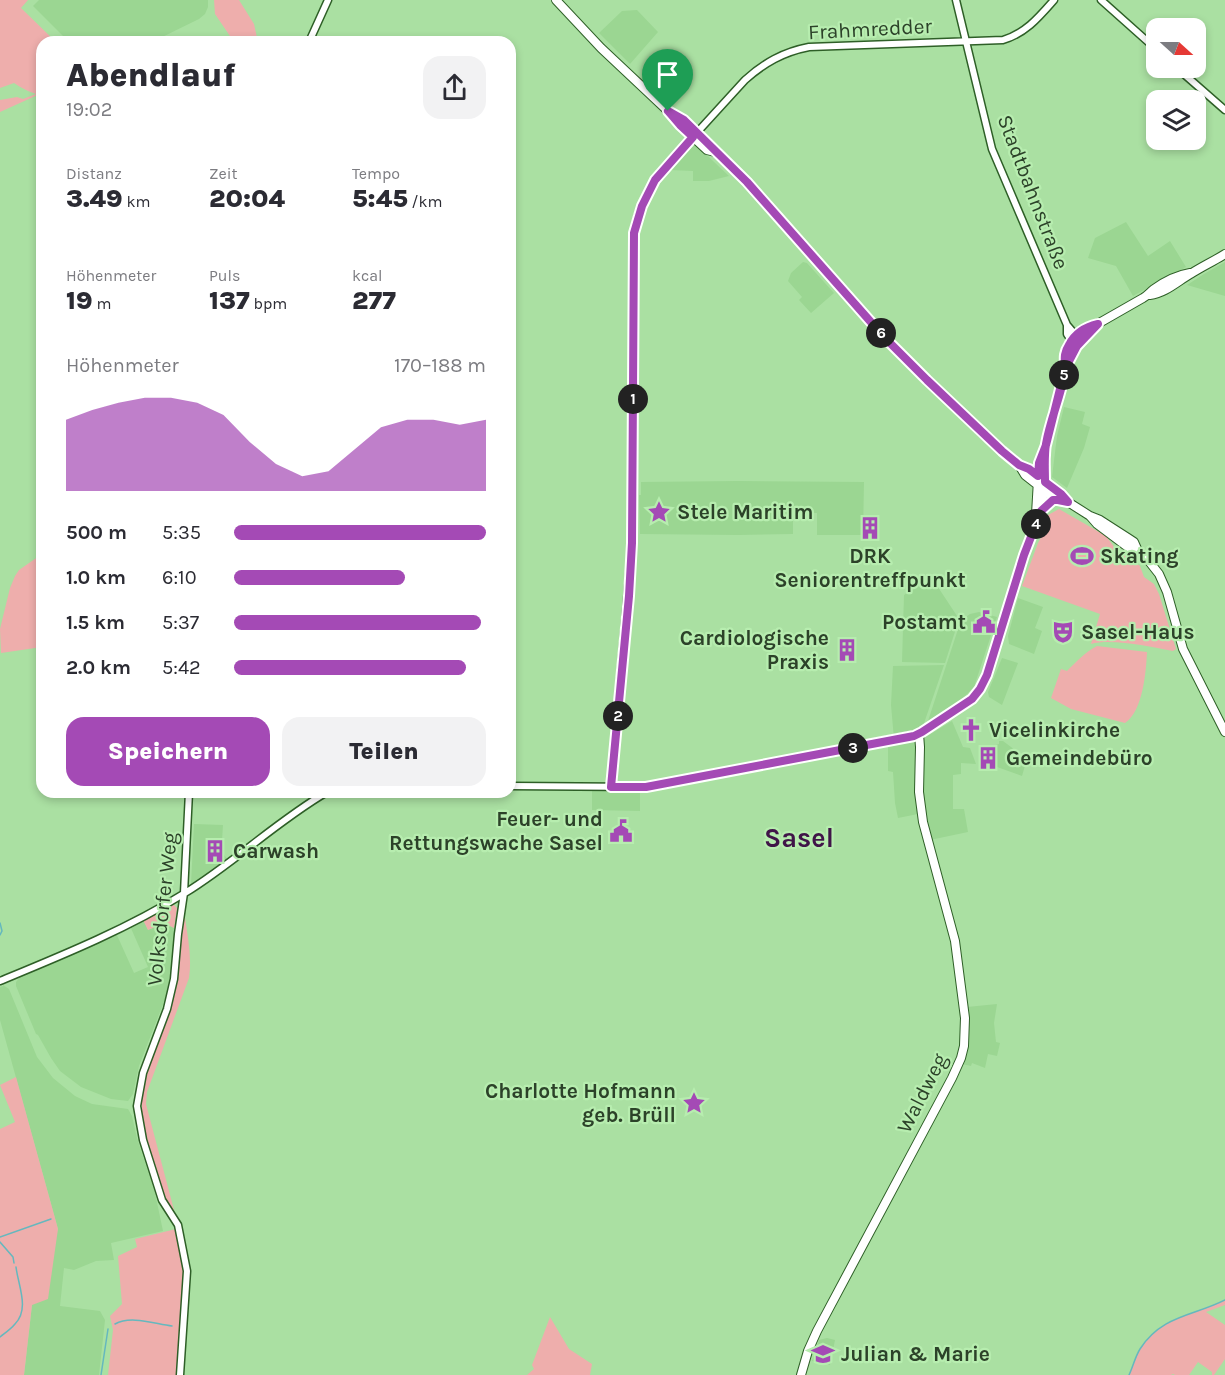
<!DOCTYPE html>
<html lang="de">
<meta charset="utf-8">
<style>
body{margin:0;font-family:Karla,sans-serif;background:#f2f2f3;color:#2b2b33;height:100vh;display:flex;flex-direction:column;font-size:22px;white-space:nowrap}
*{box-sizing:border-box;margin:0}
p{font-size:20px;color:#7c7c81}
.icon{flex:none;width:33px;height:33px;fill:none;stroke:currentColor;stroke-width:2;stroke-linecap:round;stroke-linejoin:round}
.map{position:relative;flex:1;overflow:hidden}
.details{position:absolute;left:36px;top:36px;width:480px;height:762px;display:flex;flex-direction:column;background:#fff;border-radius:18px;box-shadow:0 3px 9px #0003}
.details>*{flex:none}
.needle{width:39px;rotate:111deg}
.buttons{position:absolute;left:1146px;top:18px;display:grid;gap:12px}
.buttons a{display:grid;place-items:center;width:60px;height:60px;border-radius:12px;background:#fff;box-shadow:0 3px 9px #0003;font-size:30px}
.pin{position:absolute;display:grid;place-items:center;width:51px;height:51px;color:#fff;margin:-62px -26px;border-radius:50% 50% 50% 0;rotate:-45deg;box-shadow:0 0 6px #0007}
.pin .icon{rotate:45deg}
.km{position:absolute;width:30px;height:30px;margin:-15px;border-radius:50%;background:#222;color:#fff;font-size:16px;line-height:30px;text-align:center}
.round{display:grid;place-items:center;flex:none;width:63px;height:63px;border-radius:18px;background:#f2f2f3}
.overview{display:flex;align-items:center;justify-content:space-between;height:102px;padding:0 30px}
h1{font-size:33px;font-weight:800;line-height:45px}
.figures{display:grid;grid-template-columns:repeat(3,1fr);gap:9px;height:102px;padding:6px 30px}
.figures div{display:grid;align-content:center}
.figures b{font-size:26px;font-weight:800}
.figures small{font-size:16px;font-weight:400}
.figures p{font-size:16px}
.chart{height:168px;padding:12px 30px}
.chart p{display:flex;justify-content:space-between}
.chart svg{width:100%;height:108px;margin-top:6px;fill:#a44ab5;opacity:.7}
.action{display:flex;gap:12px;margin-top:auto;padding:12px 30px}
.action a{flex:1;height:69px;border-radius:18px;background:#a44ab5;color:#fff;font-size:24px;font-weight:800;line-height:69px;text-align:center}
.action a+a{background:#f2f2f3;color:#2b2b33}
ul{padding:0 30px;list-style:none;font-size:20px}
li{display:grid;grid-template-columns:96px 72px 1fr;align-items:center;height:45px}
li i{height:15px;border-radius:8px;background:#a44ab5}
.map>svg:first-child{display:block}
</style>
<div class="map">
<svg width="1225" height="1375" viewBox="0 0 1225 1375">
<rect width="100%" height="100%" fill="#aae0a2"/>
<path fill="#9bd692" d="M39,0h169v7l-3,7 -6,5 -47,23h-83l-36,-36z
M637,10l21,22 -28,32 -31,-31 23,-22z
M695,144l34,32 -20,5h-16v-10l-23,-1z
M1126,222l22,34 22,-15 16,26 -53,29 -17,-30 -28,-8 7,-20z
M803,262l4,1 27,30 -23,20 -12,-13 3,-3 -14,-16 3,-8z
M1225,262v34l-38,-11 17,-11z
M1064,407l21,5 -3,12 8,3 -6,21 -17,40 -15,-11 5,-41z
M738,481l126,1 -1,53h-46v-22h-24v21l-55,1 -98,-1 -1,-39h2v-13z
M930,575l29,44 -14,44 -43,-1 2,-67z
M1018,598l25,9 -8,21 7,3 -8,23 -25,-10 -1,-8z
M979,612l18,5 -23,70 -15,15 -31,19 33,-101 9,-6z
M1002,658l16,5 -16,42 -13,-8 -1,-5z
M944,665l-23,67 -27,7 -3,-34 2,-39z
M952,721l11,26 7,1 6,16 -15,-1v11l-8,1v34h11l4,23 -38,8 -5,-25 -3,-31 2,-46z
M917,740l-2,43 3,31 -20,4 -3,-15 -2,-31 -5,-1v-25z
M999,741h4l24,18 -5,17 -25,-9 -1,-22 3,-1z
M592,790h48v21l-48,-1z
M194,824l29,1 -1,16 -5,4 10,14 -36,25z
M143,919l5,11 16,-7 10,5 -2,40 -7,31 -26,67 -6,28 -5,7 -17,-2 -30,-12 -21,-16 -9,-13 -13,-23 -2,-1 -20,-48v-4l4,-5 67,-29 29,-15 18,40 14,-6 -18,-41z
M3,985l6,4 28,68 16,21 22,18 17,8 36,5 4,7 5,22 18,55 8,38 -52,12 3,17 -18,1 -22,9 -10,-2 -4,38 40,5 5,9 -6,55h-75l8,-70 26,-76 -58,-209v-33l3,-1z
M997,1004l-3,19 2,19 4,1 -3,13 -9,-2 -3,14 -13,-5 -1,3 -9,-2 6,-15 1,-20 -2,-22z
M827,1338l8,2 -5,25 -18,-4 7,-21z"/>
<path fill="#eeaeac" d="M0,0h28l-7,8 35,34h-14v51l-42,19v-12l17,-3 6,2 13,-5c-7,-2 -16,-7 -22,-11l-14,5z
M214,0h25l15,24 4,18h-24l-19,-28z
M1059,509l47,27 9,12 25,18 4,11 10,7 5,10 17,55 -3,2c-22,-4 -61,-13 -82,-7l9,-30 -78,-28 16,-43 6,-11 4,-17z
M42,554v93l-41,6 -1,-24 10,-41 5,-12 4,-6z
M1097,646l50,6c-1,20 -4,59 -22,71l-54,-14 -20,-11 10,-29 6,2c9,-9 18,-19 30,-25z
M171,905h3l3,3 -3,20 -10,-5 -16,7 -5,-10z
M183,917l2,1c3,20 7,40 4,60l-42,114 -1,12 28,106 -2,4c-8,-15 -13,-31 -18,-47 -10,-32 -17,-62 -8,-94 8,-30 22,-58 29,-87 6,-23 4,-46 8,-69z
M16,1077l42,152 -10,70 -16,6 -8,70h-24v-246l15,-7 -15,-37z
M176,1229l8,44 -7,102h-69l5,-45 -3,-14 12,-12 -4,-48 19,-9 -2,-8z
M1225,1300v5l-19,7 19,13v34l-11,16h-2v-3l-14,-10 -9,13h-14l-2,-1 -2,1h-42c4,-8 6,-18 11,-26 22,-34 54,-33 85,-49z
M550,1317l19,32 23,15 -2,11h-63l7,-6 -2,-4z"/>
<g fill="none" stroke-linecap="round" stroke-linejoin="round">
<path stroke="#65b8be" stroke-width="1.5" d="M0,923l2,8 -2,4
M0,1237l51,-18
M0,1242l13,15 1,6
M115,1324c16,-9 40,0 57,2
M0,1337c5,-4 11,-8 15,-13 15,-15 3,-39 1,-57
M101,1375l7,-46
M1129,1375c4,-8 6,-18 11,-26 22,-34 54,-33 85,-49"/>
<g stroke="#2e5f27" stroke-width="9">
<path id="minor" d="M956,0l36,149 75,176 11,13
M1101,0l55,49
M309,42l19,-42
M1177,68l48,42
M1067,325v9l6,9
M510,786l136,1 273,-53
M611,787l21,-244 1,-300c2,-26 12,-50 27,-70l85,-93c19,-17 38,-28 64,-33l194,-7c23,-7 36,-23 51,-40
M0,981c63,-26 127,-52 185,-88 49,-30 92,-72 142,-101
M180,1375l7,-104 -9,-46 -16,-25 -19,-60 -6,-34 6,-33 24,-64 7,-30 4,-45 6,-41 5,-101"/>
</g>
<g stroke="#2e5f27" stroke-width="10">
<path id="major" d="M556,0l45,48 67,63 12,14 27,25 8,2
M668,111l16,9 63,62 123,139 36,38 76,74 37,32 6,10 28,22 5,2 10,3
M1150,295c16,-2 29,-15 42,-22 11,-7 22,-12 33,-19
M1065,369c-3,-16 4,-32 19,-40 6,-3 12,-4 17,-7 14,-8 28,-16 42,-24 4,-2 7,-6 11,-9 10,-7 24,-14 36,-16
M1019,465l10,4 32,25 7,8 22,14 10,4 28,18 6,4 4,9
M1036,514l3,-51 7,-18 19,-76 12,-23 21,-22
M1090,516l7,8 32,24 9,3 10,9 11,14 8,18 16,57 42,83
M801,1375l7,-24 9,-20 135,-253 9,-20 3,-12 1,-28 -10,-77 -32,-119 -4,-30 1,-45 -1,-13 53,-35 8,-10 7,-14 37,-120 17,-44 3,-21 2,-45"/>
</g>
<use href="#minor" stroke="#fff" stroke-width="6"/>
<use href="#major" stroke="#fff" stroke-width="8"/>
</g>
<g fill="none" stroke-linecap="round" stroke-linejoin="round">
<g stroke="#fff" stroke-width="12">
<path id="route" d="M668,111l12,14 13,12 -38,43 -13,26 -8,27 -2,310 -3,53 -18,191h35l268,-51 8,-4 50,-33 8,-10 7,-14 37,-120 17,-44 12,-11h5l10,2 -7,-8 -16,-12c0,-13 -1,-26 1,-38 4,-24 15,-48 19,-72 1,-11 -3,-16 4,-27 6,-12 16,-18 29,-21l-21,22 -12,23 -19,76 -7,18 -1,13 -9,-7 -10,-4 -17,-14 -75,-71 -42,-42 -138,-156 -63,-62 -16,-9"/>
</g>
<use href="#route" stroke="#a44ab5" stroke-width="8"/>
</g>
<defs>
<g id="sight-bare" transform="scale(1.8)"><path d="M0-6L1.8-2.2L6-1.7L2.9 1.2L3.7 5.4L0 3.3L-3.7 5.4L-2.9 1.2L-6-1.7L-1.8-2.2Z" fill="#a44ab5" stroke="#b7edaf" stroke-width="2.5" paint-order="stroke"/></g>
<g id="building-bare" transform="scale(1.8)"><path d="M-4-6H4V6H1V3H-1V6H-4ZM-2.5-4.3h1.7v1.8h-1.7ZM.8-4.3h1.7v1.8H.8ZM-2.5-1h1.7V.8h-1.7ZM.8-1h1.7V.8H.8Z" fill="#a44ab5" stroke="#b7edaf" stroke-width="2.5" paint-order="stroke"/></g>
<g id="stadium-bare" transform="scale(1.8)"><path d="M0-5a6.5 5 0 1 0 0 10a6.5 5 0 1 0 0-10ZM-3.5-1.8h7v3.6h-7Z" fill="#a44ab5" stroke="#b7edaf" stroke-width="2.5" paint-order="stroke"/></g>
<g id="civic-bare" transform="scale(1.8)"><path d="M-.6-6.5H3V-4.5H.6V-3L4-1V1h2V6H-6V1h2V-1L-.6-3ZM-1.2 2.5V6h2.4V2.5Z" fill="#a44ab5" stroke="#b7edaf" stroke-width="2.5" paint-order="stroke"/></g>
<g id="theatre-bare" transform="scale(1.8)"><path d="M-5-5.5Q0-4 5-5.5V0Q5 5 0 6Q-5 5-5 0ZM-3.3-2.5H-1v1.5H-3.3ZM1-2.5H3.3v1.5H1ZM-2.8 1Q0 5.5 2.8 1Z" fill="#a44ab5" stroke="#b7edaf" stroke-width="2.5" paint-order="stroke"/></g>
<g id="church-bare" transform="scale(1.8)"><path d="M-1.2-6h2.4v3.5h3.3v2.4h-3.3V6h-2.4V-.1h-3.3v-2.4h3.3Z" fill="#a44ab5" stroke="#b7edaf" stroke-width="2.5" paint-order="stroke"/></g>
<g id="school-bare" transform="scale(1.8)"><path d="M0-5L7-2L0 1L-7-2ZM-4 1L0 2.5L4 1V4Q0 6-4 4Z" fill="#a44ab5" stroke="#b7edaf" stroke-width="2.5" paint-order="stroke"/></g>
</defs>
<g fill-rule="evenodd">
<use href="#sight-bare" x="659" y="512"/>
<use href="#building-bare" x="870" y="528"/>
<use href="#stadium-bare" x="1082" y="556"/>
<use href="#civic-bare" x="984" y="622"/>
<use href="#theatre-bare" x="1063" y="632"/>
<use href="#building-bare" x="847" y="650"/>
<use href="#church-bare" x="971" y="730"/>
<use href="#building-bare" x="988" y="758"/>
<use href="#civic-bare" x="621" y="831"/>
<use href="#building-bare" x="215" y="851"/>
<use href="#sight-bare" x="694" y="1103"/>
<use href="#school-bare" x="823" y="1354"/>
</g>
<g text-anchor="middle" stroke-width="4.5" stroke-linejoin="round" paint-order="stroke">
<g font-size="21" fill="#2c4229" stroke="#b7edaf">
<text transform="translate(870 29) rotate(-3)" y="7">Frahmredder</text>
<text transform="translate(1033 192) rotate(69)" y="7">Stadtbahnstraße</text>
<text transform="translate(162 909) rotate(-84)" y="7">Volksdorfer Weg</text>
<text transform="translate(922 1093) rotate(-63)" y="7">Waldweg</text>
</g>
<g font-size="21" font-weight="bold" fill="#2c4229" stroke="#b7edaf" text-anchor="start">
<text x="677" y="519">Stele Maritim</text>
<text x="870" y="563" text-anchor="middle">DRK<tspan x="870" dy="24">Seniorentreffpunkt</tspan></text>
<text x="1100" y="563">Skating</text>
<text x="966" y="629" text-anchor="end">Postamt</text>
<text x="1081" y="639">Sasel-Haus</text>
<text x="829" y="645" text-anchor="end">Cardiologische<tspan x="829" dy="24">Praxis</tspan></text>
<text x="989" y="737">Vicelinkirche</text>
<text x="1006" y="765">Gemeindebüro</text>
<text x="603" y="826" text-anchor="end">Feuer- und<tspan x="603" dy="24">Rettungswache Sasel</tspan></text>
<text x="233" y="858">Carwash</text>
<text x="676" y="1098" text-anchor="end">Charlotte Hofmann<tspan x="676" dy="24">geb. Brüll</tspan></text>
<text x="841" y="1361">Julian &amp; Marie</text>
</g>
<g font-size="27" font-weight="bold" fill="#401548" stroke="#b7edaf">
<text x="799" y="847">Sasel</text>
</g>
</g>
</svg>
<div class="buttons">
<a><svg class="needle" viewBox="-14 -14 28 28"><path d="M0-13l5 13h-10z" fill="#e53935"/><path d="M0 13l5-13h-10z" fill="#7c7c81"/></svg></a>
<a><svg class="icon" aria-label="layers" viewBox="0 0 24 24"><path d="M12 4l9 5-9 5-9-5zM3 14l9 5 9-5"/></svg></a>
</div>
<div class="pin" style="left:668px;top:111px;background:#1e9e55"><svg class="icon" aria-label="arrive" viewBox="0 0 24 24"><path d="M6 21V4h12l-3 4 3 4H6"/></svg></div>
<b class="km" style="left:633px;top:399px">1</b>
<b class="km" style="left:618px;top:716px">2</b>
<b class="km" style="left:853px;top:748px">3</b>
<b class="km" style="left:1036px;top:524px">4</b>
<b class="km" style="left:1064px;top:375px">5</b>
<b class="km" style="left:881px;top:333px">6</b>
<section class="details">
<div class="overview"><div><h1>Abendlauf</h1><p>19:02</p></div><a class="round"><svg class="icon" aria-label="share" viewBox="0 0 24 24"><path d="M12 15V3M7 8l5-5 5 5M5 13v7h14v-7"/></svg></a></div>
<div class="figures">
<div><p>Distanz</p><b>3.49<small> km</small></b></div>
<div><p>Zeit</p><b>20:04</b></div>
<div><p>Tempo</p><b>5:45<small> /km</small></b></div>
</div>
<div class="figures">
<div><p>Höhenmeter</p><b>19<small> m</small></b></div>
<div><p>Puls</p><b>137<small> bpm</small></b></div>
<div><p>kcal</p><b>277</b></div>
</div>
<div class="chart"><p><span>Höhenmeter</span>170–188 m</p>
<svg viewBox="0 0 160 44" preserveAspectRatio="none"><path d="M0 44V15L10 11L20 8L30 6L40 6L50 8L60 13L70 24L80 33L90 38L100 36L110 27L120 18L130 15L140 15L150 17L160 15V44z"/></svg>
</div>
<ul>
<li><b>500 m</b>5:35<i style="width:100%"></i></li>
<li><b>1.0 km</b>6:10<i style="width:68%"></i></li>
<li><b>1.5 km</b>5:37<i style="width:98%"></i></li>
<li><b>2.0 km</b>5:42<i style="width:92%"></i></li>
</ul>
<div class="action"><a>Speichern</a><a>Teilen</a></div>
</section>
</div>
